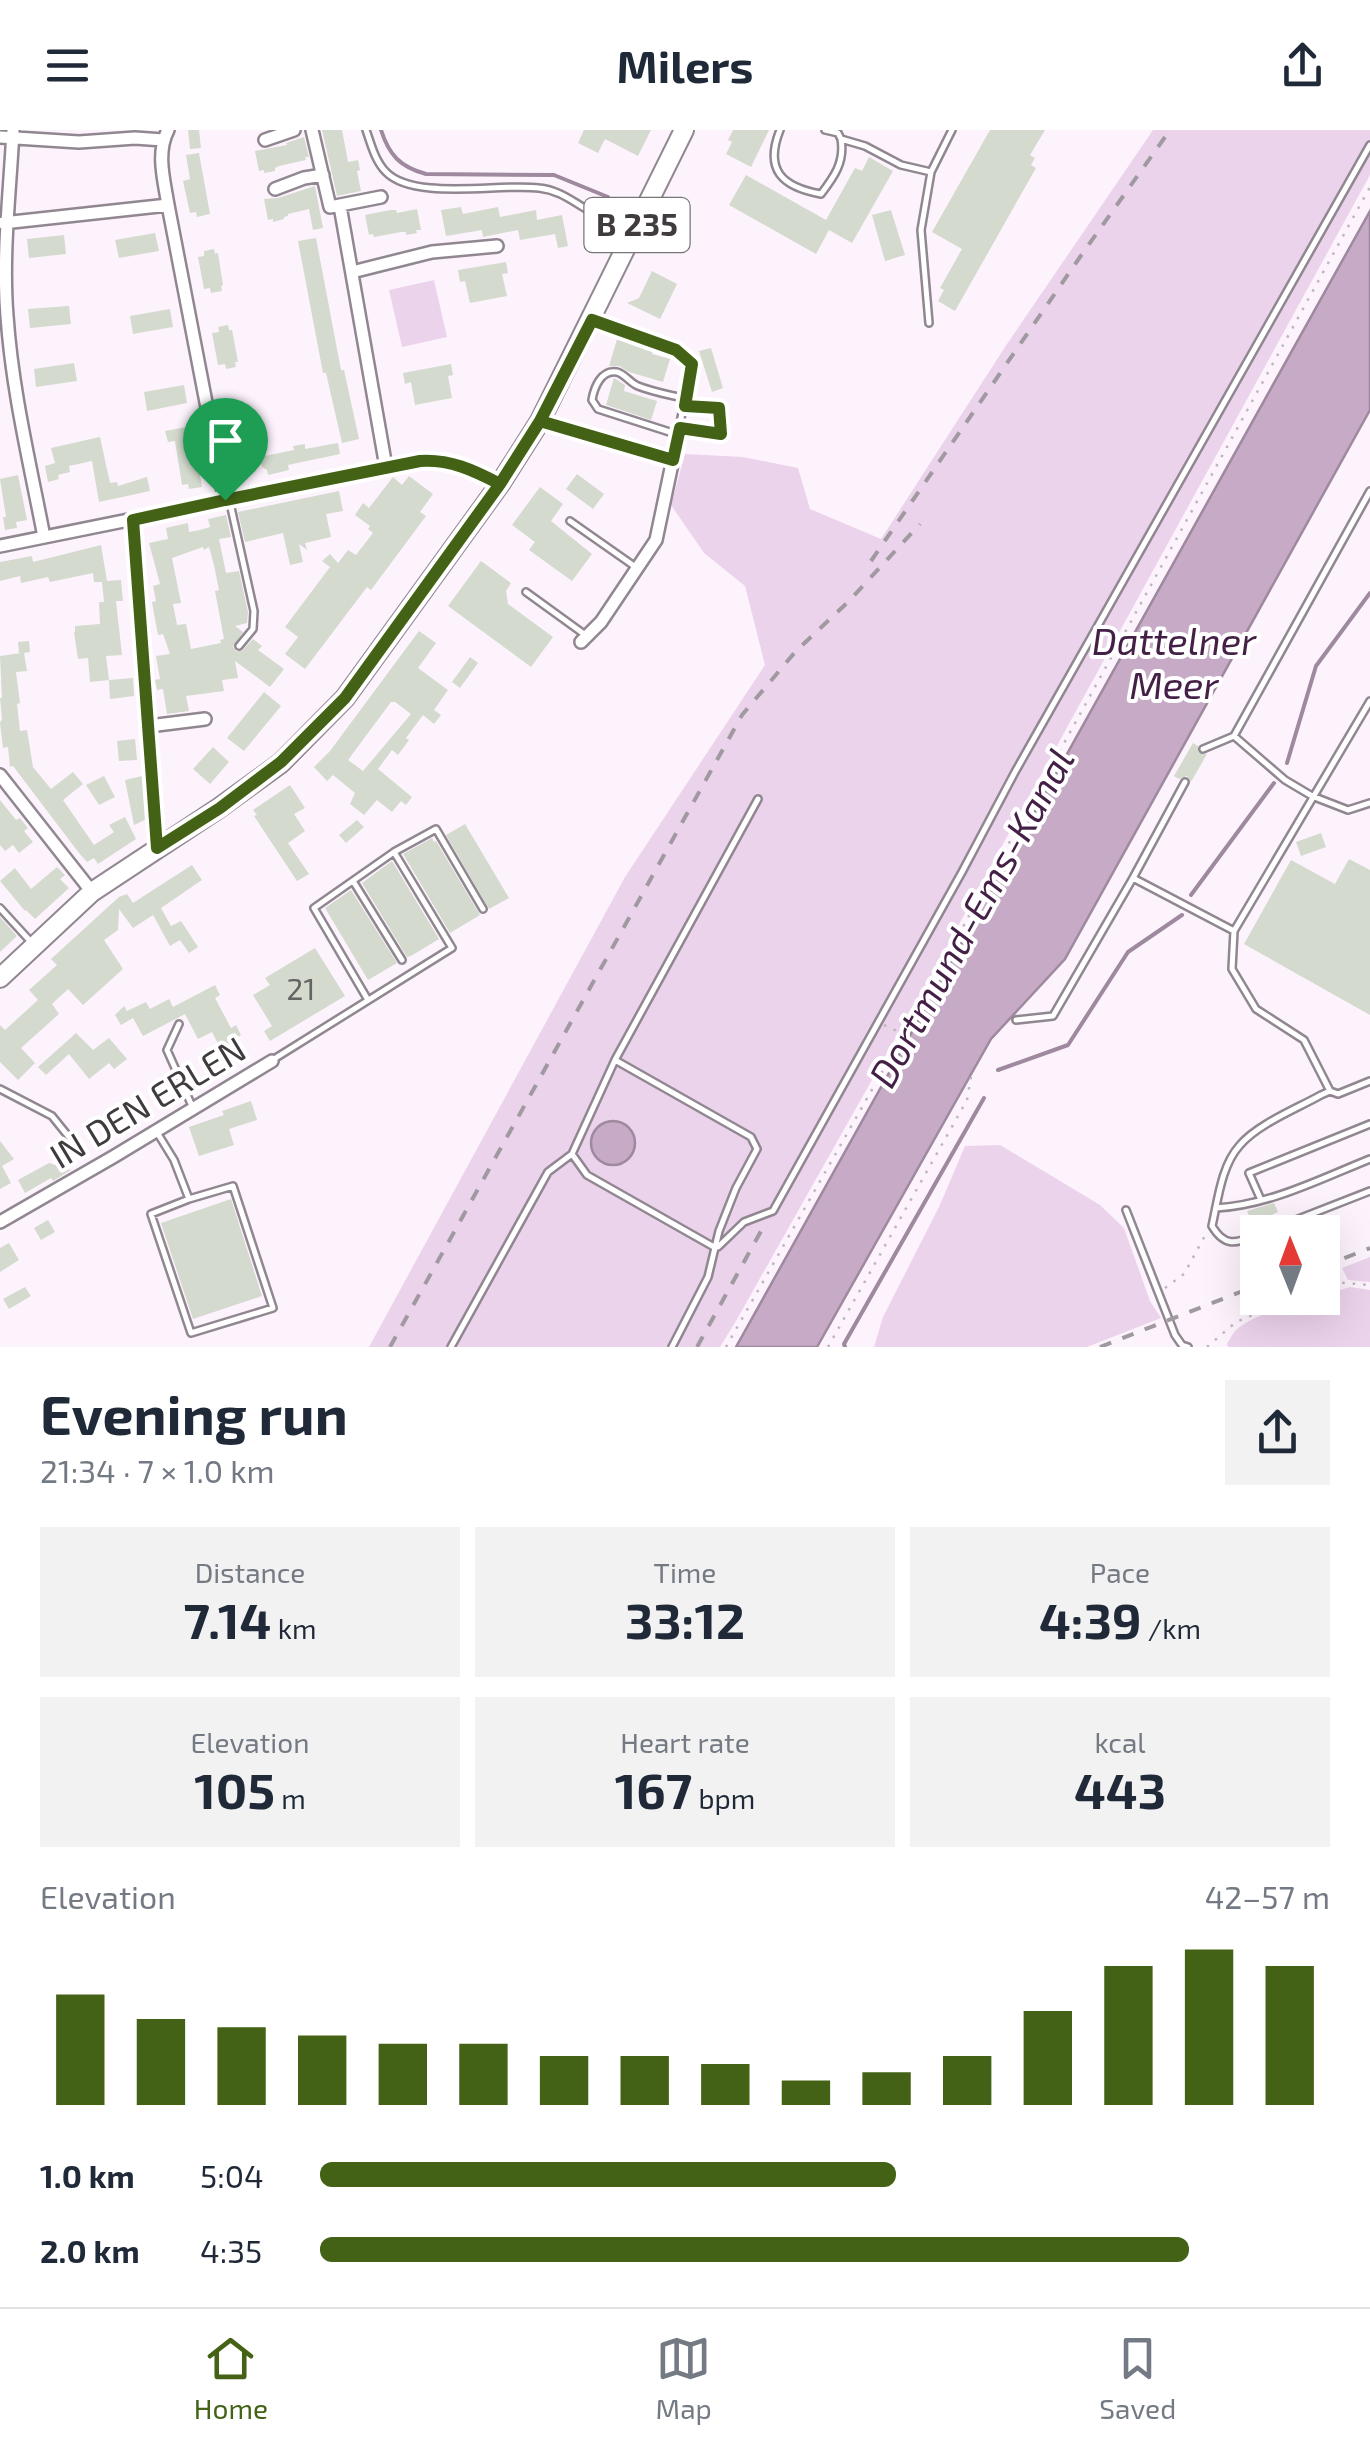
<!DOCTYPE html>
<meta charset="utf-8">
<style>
body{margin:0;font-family:"Exo 2",sans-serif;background:#f2f2f3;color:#1f2937;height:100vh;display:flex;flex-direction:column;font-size:38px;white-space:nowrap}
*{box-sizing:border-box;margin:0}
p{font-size:32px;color:#747a83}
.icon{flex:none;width:55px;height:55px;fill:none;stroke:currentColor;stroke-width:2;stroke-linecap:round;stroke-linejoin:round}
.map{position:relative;height:1217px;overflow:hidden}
.details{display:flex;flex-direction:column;background:#fff;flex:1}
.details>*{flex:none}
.needle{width:65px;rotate:359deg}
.tools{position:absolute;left:1240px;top:1085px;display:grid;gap:20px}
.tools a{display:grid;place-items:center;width:100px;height:100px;border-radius:0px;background:#fff;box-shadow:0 10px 40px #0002;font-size:50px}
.pin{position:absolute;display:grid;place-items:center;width:85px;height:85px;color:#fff;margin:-102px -42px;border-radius:50% 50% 50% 0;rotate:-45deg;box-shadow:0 0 10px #0007}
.pin .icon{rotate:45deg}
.round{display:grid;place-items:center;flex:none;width:105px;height:105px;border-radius:0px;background:#f2f2f3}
.summary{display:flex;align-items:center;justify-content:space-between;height:170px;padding:0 40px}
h1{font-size:55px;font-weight:700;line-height:75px}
.stats{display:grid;grid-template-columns:repeat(3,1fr);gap:15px;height:170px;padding:10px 40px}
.stats div{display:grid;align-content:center;border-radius:0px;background:#f2f2f3;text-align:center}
.stats b{font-size:50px;font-weight:700}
.stats small{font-size:28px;font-weight:400}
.stats p{font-size:28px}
.chart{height:280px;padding:20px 40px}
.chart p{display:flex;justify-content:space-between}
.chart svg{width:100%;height:180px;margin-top:10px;stroke:#446215;stroke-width:6}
ul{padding:0 40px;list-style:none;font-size:32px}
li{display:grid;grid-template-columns:160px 120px 1fr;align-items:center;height:75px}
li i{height:25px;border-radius:12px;background:#446215}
header{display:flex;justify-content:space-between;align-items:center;height:130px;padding:0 40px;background:#fff;font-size:45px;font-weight:700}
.menu{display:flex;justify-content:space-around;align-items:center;height:140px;border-top:2px solid #e0e1e3;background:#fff;font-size:28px;color:#747a83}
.menu a{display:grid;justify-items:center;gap:5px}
.menu .current{color:#446215}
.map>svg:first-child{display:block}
</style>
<header><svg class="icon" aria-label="menu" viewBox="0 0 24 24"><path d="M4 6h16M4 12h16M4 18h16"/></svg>Milers<svg class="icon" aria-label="share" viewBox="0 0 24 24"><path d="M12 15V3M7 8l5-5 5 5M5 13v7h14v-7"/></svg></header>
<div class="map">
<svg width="1370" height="1217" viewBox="0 0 1370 1217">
<rect width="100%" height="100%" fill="#fdf3fd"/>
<path fill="#ecd3ec" d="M1153,0h217v45l-436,795 -198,351 -16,26h-351l256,-470 140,-212 -20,-79 -41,-33 -33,-48 14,-51 58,3 55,11 12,41 71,30 126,-195z
M434,150l13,57 -45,10 -13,-57z
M1000,1015l100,60 24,23 26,73 11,17 -74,29h-213l9,-30 56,-110 26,-61z
M1370,1127v25l-22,-2 -6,-12z
M1350,1157l20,3v57h-142l-1,-3c3,-5 5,-10 9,-14 14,-14 67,-32 86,-32l1,-3z"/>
<path fill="#c6aac6" stroke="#9e899e" stroke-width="2.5" d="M1370,81v199l-305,549 -74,80 -174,308h-81z
M591 1013a22 22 0 1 1 44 0a22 22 0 1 1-44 0Z"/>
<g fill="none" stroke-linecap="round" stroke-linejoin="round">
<path stroke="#9e899e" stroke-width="4" d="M381,0c8,25 19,37 45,44l128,1 54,22
M1287,633l29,-97 54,-73
M1191,765l83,-112
M998,940l70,-25 60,-93 54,-37
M845,1217l-1,-3 140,-246"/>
</g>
<path fill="#d4dace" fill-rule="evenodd" d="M188,0h11l2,18 -11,1z
M322,0h20l6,32 10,-2 2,10 -3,1 4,20 -24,5z
M584,0h67l-13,26 -33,-17 -7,14 -20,-10z
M733,0h36l-18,37 -25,-13 6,-12 -4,-2z
M990,0h55l-15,25 5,3 -4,7 5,3 -81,143 -17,-10 6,-11 -4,-2 22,-39 -30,-17z
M304,7l5,20h-4l1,3 -27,6 -4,2v3l-11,2v-3l-5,1 -4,-20 32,-6 -1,-2z
M199,23l11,61 -13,3 -1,-5 -6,1 -7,-32 7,-2 -4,-24z
M869,27l24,14 -41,72 -23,-13 -13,24 -87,-49 17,-30 80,45 29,-52 7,3z
M315,56l8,42 -10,2 -4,-21 -21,5v2l-4,1v2l-11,3v-3l-5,1 -4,-21 14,-1z
M461,77l2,7 35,-7 2,10 36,-7 1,10 25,-5 6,31 -10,2 -3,-14 -35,6 -2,-10 -35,7 -1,-7 -36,6 -5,-26z
M417,79l4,21h-5l1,3 -11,2v-3h-5l-27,5 -1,-3 -4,1 -4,-20 25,-5h6l1,3z
M891,80l14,45 -20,6 -13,-46z
M155,103l4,18 -40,7 -4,-18z
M64,105l2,19 -37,4 -2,-19z
M316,108l25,132h3l15,69 -17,4 -16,-70h-3l-25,-132z
M214,119l1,5 3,-1 5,32 -2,1 1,5 -11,2 -1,-5 -6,1 -6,-32 6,-1v-5z
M506,132l2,11 -6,1 5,22 -37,7 -5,-22 -5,1 -2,-12z
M652,141l25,13 -17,35 -33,-16 12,-5z
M69,176l2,18 -41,4 -2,-19z
M170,179l3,18 -40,7 -3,-18z
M228,195l1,5h3l6,32h-3l1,5 -10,2 -1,-5 -7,1 -6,-32 7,-1 -1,-5z
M618,206l36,13 -2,5 18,5 -7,23 -34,-10 -10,-6h-10z
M711,218l12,40 -11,4 -13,-41z
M74,233l3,18 -41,6 -2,-18z
M451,234l2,11 -5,1 4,22 -37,7 -4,-23 -6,2 -2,-11z
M614,248l11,7 -1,6 33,10 -6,19 -45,-15z
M184,255l3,18 -40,8 -3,-19z
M242,271l1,5h3l6,32 -3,1 1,5 -10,2 -1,-5 -7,1 -6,-32 7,-2 -1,-5z
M192,296l10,61 -13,2 -1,-5 -6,1 -7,-44 -7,1 -3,-11z
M100,307l10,46 7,-1 1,4 29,-9 3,14 -51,11 -7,-41 -23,5 1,6 -12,3 1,4 -11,3 -3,-16 10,-3 -4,-15z
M338,313l2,11 -52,11 1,5 -21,5 -1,-5 -5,-3 -2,-10 34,-7 -1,-4 12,-2v5z
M577,344l27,20 -11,15 -27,-20z
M18,345l9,45 -11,2 1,6 -12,2 -2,-13h3l-6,-38z
M409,346l24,18 -13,18 6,4 -55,74 -4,-3 -62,82 -20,-15 13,-17 -13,-10 45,-60 -8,-6 8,-7 8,9 10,-13 8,5 17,-22 -5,-4 2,-3 -15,-11 8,-12 6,5 24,-31 9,8z
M540,357l23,17 -12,17 41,33 -20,27 -43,-31 6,-8 -23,-17z
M339,361l4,20 -17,3 5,23 -26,6 2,7 -8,-6 4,18 -13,3 -7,-32 -38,9 -7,-30z
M226,385l5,22 -12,2 6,29 1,5 13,-2 9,41 -1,11 -12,3 8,6 -10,15 3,4h6l11,-12 9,7 -4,4 26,19 -14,18 -35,-26 3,17 -16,2 2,11 -38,5 3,15 -22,3 -4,-25 -6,1 -2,-10 5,-1 -4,-23 14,-2 -7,-20 -5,1 -3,-16 -3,-17 4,-1 -3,-15 7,-2 -11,-41 19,-4 -2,-11 22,-5 1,9 11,-2 10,-3 -2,-8zM203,417l1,3 5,-3 5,18 5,25 -4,1 9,48 -4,1 1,3 -30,6 -5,-25 -9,1 -4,-21 8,-1 -9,-45z
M101,415l6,36 14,-1 2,21h-7l6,54 -16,1 3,24 -19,2 -2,-24 -10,1 -4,-27h1v-6l25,-2 -1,-22h5l-2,-20h-8l-1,-9 -43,9 -2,-5 -27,6 -1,-7 -20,5v-19l32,-6 1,6z
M481,431l30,22 -5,8 2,13 45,33 -22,30 -83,-61z
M419,501l17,12 -18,25 30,22 -14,20 7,5 -7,9 -11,-9 -17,23 3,2 -11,15 -6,-5 -14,19 34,28 -6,8 -5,-4 -9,11 -15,-12 -13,15 -14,-11 5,-11 -22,-18 -6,6 -13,-14 16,-16zM391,572h4l16,12 -48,57 -15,-11z
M29,511l1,11 -6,1 3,18 -11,1 4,31 -3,1 3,27 7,-1 6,37 18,22 22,-17 10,12 -20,16 31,45 20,-13 -5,-7 16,-8 11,22 -38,25 -4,-6 -7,4 -8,-9 -66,-87 -3,1 -2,-20 -5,1 -3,-25 2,-4 -2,-21h2l-2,-42 21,-3 -2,1 -1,-12z
M470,527l8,6 -18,25 -8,-6z
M133,548l1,18 -24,3 -1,-19z
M264,562l17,14 -37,45 -17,-13z
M135,609l2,21 -18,1 -2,-20z
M1193,613l5,3 1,7 8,1 -16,28 -4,-6 -8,3 -5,-3z
M213,617l16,15 -19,22 -17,-15z
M104,646l11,21 -16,8 -13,-20z
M142,646l7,25 2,16 -17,8 -9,-45z
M290,655l15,23 -11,6 11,17 -17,12 21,31 -12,7 -43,-65 3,-1 -4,-5z
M0,670l16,20 4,-2 8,10 -4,3 9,11 -14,11 -6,-8 -8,6 -5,-6z
M357,690l7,7 -18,16 -7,-8z
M465,694l44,74 -20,11 -43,-74z
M1321,703l5,14 -25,9 -5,-14z
M432,708l2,4 2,-1 44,74 -30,18 -47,-79z
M1349,729l21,11v145l-126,-71 47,-84 44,24z
M392,731l47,78 -28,17 -4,1 -45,-74z
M192,735l10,15 -41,28 10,18 10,-5 17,26 -9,6 -9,-13 -10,6 -17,-31 -20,13 -14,-19 -1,21 -14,10 19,29 -40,36 -15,-16 -16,15 7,10 -38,34 14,15 -17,17 -18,-18v-37l5,5 33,-30 -9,-10 28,-25 -6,-6 68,-62 8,-3 6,9z
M57,737l8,8 -5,4 9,9 -34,31 -9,-9 -1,1 -25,-30 15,-13 16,21z
M351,760l46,73 -29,17 -43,-72z
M0,787l17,19 -17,16z
M315,818l30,48 -75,45 -6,-10 8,-5 -19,-31 17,-10 -5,-7z
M215,855l5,10 -5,3 16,30 5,-3 5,10 -5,3 10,18 -17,9 -17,-33 -14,7 -13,-25 -42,22 -10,-18 -12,7 -6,-10 9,-9 3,5 19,-9 4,7 19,-10 4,8z
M76,903l17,17 16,-12 18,21 -13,10 -5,-6 -20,16 -20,-25 -23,21 -8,-8z
M251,971l6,19 -28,9 5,16 -35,11 -10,-29 35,-12 -2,-4z
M0,1011l14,18 -12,7 9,17 -11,6z
M49,1033l22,7 -18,11 -2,-3 -26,15 -7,-13z
M231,1069l31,97 -69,23 -32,-96z
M1274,1073l4,9 -26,11 -5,-12z
M48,1090l7,12 -14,8 -7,-12z
M9,1113l10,17 -19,12v-24z
M25,1157l6,9 -22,13 -6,-10z"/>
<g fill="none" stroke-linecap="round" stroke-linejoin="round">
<g stroke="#918791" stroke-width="10">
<path id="lane" d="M366,0c5,14 9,31 20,42 28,29 114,11 153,16 20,2 33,13 49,22 14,7 29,13 43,20
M780,0c-16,40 2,57 41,64 13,-17 24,-32 20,-55
M825,0l13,3 3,6 24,7 36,19 30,7
M593,191l83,29 16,14 -19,93
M929,193l-8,-93 10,-58 21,-42
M680,298l41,5 -2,-25 -34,-2
M679,305l-81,-26 -6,-9c2,-12 9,-31 25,-28 8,2 13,11 21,14 15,6 33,9 48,13
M230,373l24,108 -1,18 -14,17
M570,391l67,47
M526,462l58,42
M1234,606l51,44 27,16 36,14 22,-7
M1203,619l31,-13 136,-245
M758,669l-143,261 -43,94 15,21 127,72h4l26,-25 29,-11 189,-339 53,-100 355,-627
M394,722l42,-23 47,80
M1133,748l101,53
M353,751l49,79
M0,778l32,35
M1016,890l37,-4 80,-138 52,-96
M179,894l-12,26 25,56
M274,929l178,-111 -58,-96 -80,56 54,92
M615,930l136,77 6,12 -21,39 -17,43 -11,46 -36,70
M0,959l52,27 29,36
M1330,961l-26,-51 -48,-31 -24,-40 2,-38 136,-230
M158,1004l16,26 15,39 -38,15 40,119 82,-25 -40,-122 -44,13
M1261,1070l-12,-27 121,-49
M1216,1078c54,-3 104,-29 154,-49
M1126,1080l49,125 7,10 6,2
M1265,1102l105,-41
M1258,1105c-22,8 -33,13 -46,-9 6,-26 9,-60 28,-81 18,-21 56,-36 81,-50l9,-4 8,3 32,-13
M451,1217l97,-175 24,-18"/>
</g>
<g stroke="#918791" stroke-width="16">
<path id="street" d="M13,0c-3,62 -11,124 -6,186 5,74 23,148 37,221
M168,0c-12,23 -4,50 0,75l57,296
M312,0l18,77 51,-10
M0,7l79,5 56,-4 28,2
M265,10l29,-10
M275,59l29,-11 19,-3
M340,76l46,261
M3,93l165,-18
M352,142l80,-20 65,-6
M540,291l133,38 -17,81 -55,82 -20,20
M133,390l19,261
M0,416l420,-85c30,-2 53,9 80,23
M149,596l56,-7
M0,645l92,117
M0,1092l113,-65 159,-96"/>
</g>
<g stroke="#918791" stroke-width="22">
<path id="primary" d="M0,848l92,-86 127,-84 62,-45 64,-65 155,-214 40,-63 144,-291"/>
</g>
<path stroke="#beb6be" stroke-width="2.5" stroke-dasharray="2.5 8" stroke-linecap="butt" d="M153,663l3,37
M884,895l13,6
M1322,1156l10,-4 38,3
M1165,1158l19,-14 23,-42
M726,1217l194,-342 450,-818
M828,1217l139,-247 4,-23
M1207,1217l29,-25 59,-24"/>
<use href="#lane" stroke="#fff" stroke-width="5"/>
<use href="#street" stroke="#fff" stroke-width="11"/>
<use href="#primary" stroke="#fff" stroke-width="18"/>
<path stroke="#a099a0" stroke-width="4" stroke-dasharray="12 12" stroke-linecap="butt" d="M871,431l209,-304 90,-127
M1322,1137l48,-19
M390,1217l352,-632 54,-64 52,-49 72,-78
M697,1217l64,-116
M1100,1217l158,-62"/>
</g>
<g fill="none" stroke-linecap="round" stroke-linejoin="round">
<g stroke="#fff" stroke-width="20">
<path id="route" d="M225,370l-92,20 24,328 63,-40 61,-46 64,-64 155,-214 40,-63 133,39 7,-32 41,6 -2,-26 -34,-2 7,-42 -16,-14 -84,-30 -52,101 -40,63c-27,-14 -50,-25 -80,-23l-195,39"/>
</g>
<use href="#route" stroke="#446215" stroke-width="12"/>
</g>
<g text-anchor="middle" stroke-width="8" stroke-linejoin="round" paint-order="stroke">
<g font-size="30" fill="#646363">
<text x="301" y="870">21</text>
</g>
<rect fill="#fff" stroke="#797679" stroke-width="2.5" x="584.5" y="68" width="105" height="54" rx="8"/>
<g font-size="32" font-weight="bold" fill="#3f3b3f">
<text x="637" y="106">B 235</text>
</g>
<g font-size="35" fill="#3f3b3f" stroke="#fff">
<text transform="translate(148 973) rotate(-31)" y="12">IN DEN ERLEN</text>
</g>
<g font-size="38" font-style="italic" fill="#441f46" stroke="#fff">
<text x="1174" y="525">Dattelner<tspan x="1174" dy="44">Meer</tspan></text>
<text transform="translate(972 788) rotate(-61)" y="13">Dortmund-Ems-Kanal</text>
</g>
</g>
</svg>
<div class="tools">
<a><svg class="needle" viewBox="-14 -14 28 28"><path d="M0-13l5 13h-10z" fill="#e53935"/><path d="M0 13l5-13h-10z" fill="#747a83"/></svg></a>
</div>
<div class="pin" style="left:225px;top:370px;background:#1e9e55"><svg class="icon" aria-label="arrive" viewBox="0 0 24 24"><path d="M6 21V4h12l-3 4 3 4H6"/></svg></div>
</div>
<section class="details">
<div class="summary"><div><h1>Evening run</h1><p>21:34 · 7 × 1.0 km</p></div><a class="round"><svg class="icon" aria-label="share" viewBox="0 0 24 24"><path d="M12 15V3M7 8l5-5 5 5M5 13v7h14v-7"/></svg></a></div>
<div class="stats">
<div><p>Distance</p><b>7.14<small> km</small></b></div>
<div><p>Time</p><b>33:12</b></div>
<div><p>Pace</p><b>4:39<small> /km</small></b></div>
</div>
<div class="stats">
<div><p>Elevation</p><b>105<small> m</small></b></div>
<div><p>Heart rate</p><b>167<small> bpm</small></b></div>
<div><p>kcal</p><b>443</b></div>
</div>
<div class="chart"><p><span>Elevation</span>42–57 m</p>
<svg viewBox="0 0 160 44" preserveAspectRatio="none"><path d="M5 44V17M15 44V23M25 44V25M35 44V27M45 44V29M55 44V29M65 44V32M75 44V32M85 44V34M95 44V38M105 44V36M115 44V32M125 44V21M135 44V10M145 44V6M155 44V10"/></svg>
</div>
<ul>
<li><b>1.0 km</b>5:04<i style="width:57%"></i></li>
<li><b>2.0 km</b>4:35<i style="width:86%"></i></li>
</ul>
</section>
<nav class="menu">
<a class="current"><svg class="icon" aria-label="home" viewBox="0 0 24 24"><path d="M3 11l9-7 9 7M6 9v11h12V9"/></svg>Home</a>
<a><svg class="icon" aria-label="map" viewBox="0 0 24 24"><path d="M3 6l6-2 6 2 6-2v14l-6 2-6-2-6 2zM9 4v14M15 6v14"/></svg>Map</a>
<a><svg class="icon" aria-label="saved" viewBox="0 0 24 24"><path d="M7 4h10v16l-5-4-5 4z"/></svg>Saved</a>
</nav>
